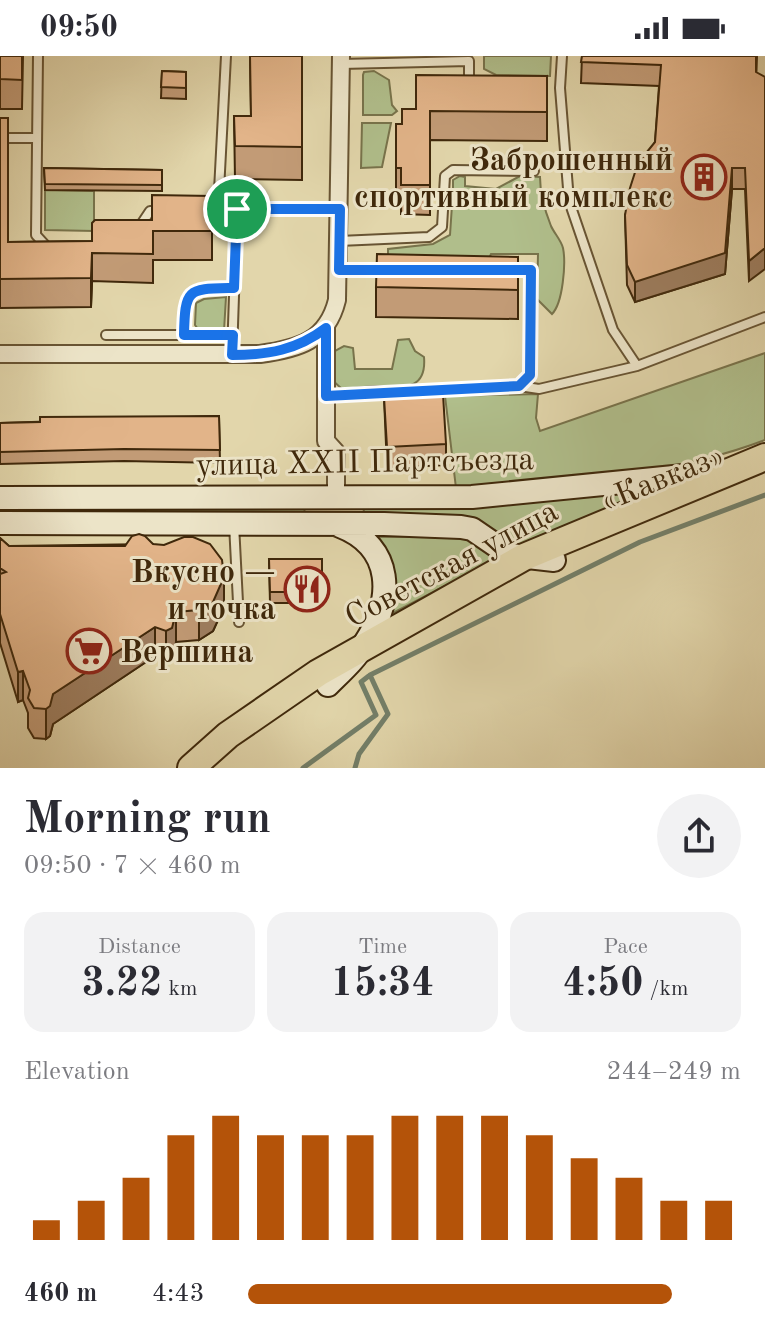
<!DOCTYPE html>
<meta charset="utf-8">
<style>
body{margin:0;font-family:"Old Standard TT",serif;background:#f2f2f3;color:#2b2b33;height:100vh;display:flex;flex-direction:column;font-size:30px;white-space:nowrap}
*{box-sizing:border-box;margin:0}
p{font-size:26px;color:#7c7c81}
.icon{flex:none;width:44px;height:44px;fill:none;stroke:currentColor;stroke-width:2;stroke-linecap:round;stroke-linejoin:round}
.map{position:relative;height:712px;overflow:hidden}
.panel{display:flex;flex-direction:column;background:#fff;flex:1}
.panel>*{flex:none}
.pin{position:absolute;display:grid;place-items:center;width:68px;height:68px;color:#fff;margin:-34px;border:4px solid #fff;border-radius:50%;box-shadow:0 2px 8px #0007}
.round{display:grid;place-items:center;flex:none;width:84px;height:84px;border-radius:42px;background:#f2f2f3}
.overview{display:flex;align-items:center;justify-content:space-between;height:136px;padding:0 24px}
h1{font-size:44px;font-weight:700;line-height:60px}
.figures{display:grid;grid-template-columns:repeat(3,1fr);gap:12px;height:136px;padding:8px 24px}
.figures div{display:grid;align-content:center;border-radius:20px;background:#f2f2f3;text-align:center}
.figures b{font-size:40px;font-weight:700}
.figures small{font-size:22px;font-weight:400}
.figures p{font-size:22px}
.chart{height:224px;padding:16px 24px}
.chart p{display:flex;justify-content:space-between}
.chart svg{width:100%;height:144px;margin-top:8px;stroke:#b45309;stroke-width:6}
ul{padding:0 24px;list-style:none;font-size:26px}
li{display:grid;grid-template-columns:128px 96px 1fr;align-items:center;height:60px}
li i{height:20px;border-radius:10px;background:#b45309}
.status{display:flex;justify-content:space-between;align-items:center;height:56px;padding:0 40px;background:#fff;direction:ltr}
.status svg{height:22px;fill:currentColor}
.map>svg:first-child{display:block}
</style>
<div class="status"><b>09:50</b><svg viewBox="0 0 49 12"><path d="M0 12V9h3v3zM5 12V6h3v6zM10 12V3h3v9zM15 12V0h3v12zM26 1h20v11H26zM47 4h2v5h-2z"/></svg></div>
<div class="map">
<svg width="765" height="712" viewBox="0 0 765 712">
<rect width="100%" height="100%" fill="#e2d6ab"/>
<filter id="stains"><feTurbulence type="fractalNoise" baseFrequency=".0025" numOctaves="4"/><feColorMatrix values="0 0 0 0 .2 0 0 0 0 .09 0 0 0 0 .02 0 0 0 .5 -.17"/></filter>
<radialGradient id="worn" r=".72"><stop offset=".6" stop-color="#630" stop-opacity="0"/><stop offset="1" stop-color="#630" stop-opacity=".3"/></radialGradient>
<path fill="#b0be8b" stroke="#78734b" stroke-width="2" d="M484,0h67l-1,20 -54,-1 -12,-6z
M374,15l15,9 3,25 5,6 -5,4h-29v-40l1,-3z
M362,67h29l-9,44 -21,1z
M460,120l5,1v9l31,3 24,-13 20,1c0,16 5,34 11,49 3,7 10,14 12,22 3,15 0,55 -11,66l-15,-15 1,-45h-47l-4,9h-99v-14l45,-5 17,-9 2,-30h20l-1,-13h-18v-12z
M45,134l49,1v40l-49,-1z
M226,241l-2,34 -26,-2 -3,-4 1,-22 8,-4z
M409,283l6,12 9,6c3,36 -24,29 -49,29 -11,1 -22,2 -33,3l-11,-10v-26l13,-7 9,2 2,21h37l6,-29z
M765,297v87c-99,38 -204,40 -309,48l-11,-92 93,-2 -2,24 4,13z
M661,435l-145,57 -153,-33 1,-6z
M0,449l305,1 -1,9 -304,3z
M466,480l31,23 -106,55c6,-35 2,-47 -18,-77z"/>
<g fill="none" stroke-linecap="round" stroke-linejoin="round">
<path stroke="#737f69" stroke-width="5" d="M303,712l73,-53 -15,-33 9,-7 270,-133 125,-47
M355,712l4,-14 29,-40 -18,-39"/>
<g stroke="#685433" stroke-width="12">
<path id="service" d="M38,0l-2,179 11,12
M562,0l-2,32 9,113 44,129 24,36
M341,8l128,-3v23
M0,82h37
M237,153h103
M204,154l33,-1 -5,145
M218,154l8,-154
M138,173l12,-18h13
M339,185l90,-4 13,-10 3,-51 8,-6 81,1
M339,214h47
M106,279h127
M184,279c1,-48 4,-46 50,-47
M519,330l20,3 98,-23 128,-49
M326,340l193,-10 11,-11 1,-105h-23
M234,468l5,98"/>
</g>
<g stroke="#685433" stroke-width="20">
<path id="minor" d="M326,272v113l10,11v45
M0,298h260c38,-5 67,-13 77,-54l4,-244"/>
</g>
<g stroke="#3f280b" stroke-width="26">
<path id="secondary" d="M0,442l472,-1 242,-24
M0,467l384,1 77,3 11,2 38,26 44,5
M328,629c13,-13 28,-26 37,-42 29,-44 29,-96 -25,-117"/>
</g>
<g stroke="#3f280b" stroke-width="30">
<path id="trunk" d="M191,712l37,-33 90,-62 206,-116 241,-100"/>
</g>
<use href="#service" stroke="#ece4c8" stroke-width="8"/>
<use href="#minor" stroke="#ece4c8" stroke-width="16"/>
<use href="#secondary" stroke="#ece4c8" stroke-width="22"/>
<use href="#trunk" stroke="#e2d6ab" stroke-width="26"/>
</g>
<path fill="#c29b76" stroke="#3f280b" stroke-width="2" d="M0,0h23l-1,53h-22z
M250,0h52v124l-67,-1 -1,-63h17z
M582,0h175l-8,225 -4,-92h-13l-7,85 -90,28 -8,-17 -2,-70 30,-73 4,-56 -78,-3z
M162,15l24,1v27l-25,-1z
M547,20v65l-117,-1v75l-29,-1v-17h-5v-73h6l14,-15z
M0,62l8,124 84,-1 60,-21 60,-24v64h-59v23l-61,-2 -1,26 -91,1z
M44,112l118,2v21l-117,-1z
M518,201v62l-142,-2v-30z
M384,341l62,47v21l-59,3z
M219,360l1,47 -96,-2 -124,3v-41z
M0,482l9,8 144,-2 71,63 -11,24 -14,9 -23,2 -4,15 -6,3 -11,-4 -102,68 -3,12 -4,3 -12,-1 -6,-10v-15l-5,-13 -5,2 -18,-59z
M269,503h53v44h-52z"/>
<path fill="#9e7e60" stroke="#3f280b" stroke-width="2" d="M732,112v21l-7,85 -90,28v-20z
M765,192v21l-16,12v-20z
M92,197v28l-1,26v-29z
M224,521v30l-11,24 -14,9v-30z
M176,556v30l-4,15 -6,3v-29z
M155,571v29l-102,68 -3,12 -4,3v-30l7,-15z
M23,615v29l-5,2v-30z"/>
<path fill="#e2b489" stroke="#3f280b" stroke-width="2" d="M0,0h22v24l-22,-1z
M250,0h52v91l-67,-1 -1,-30h17z
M582,0h174v16l9,5v171l-16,13 -4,-93h-13l-7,85 -90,29 -8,-17 -2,-50 5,-27 8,-25 17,-21 6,-77 -80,-3z
M162,15l24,1v16l-25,-1z
M416,19l131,1v36l-117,-1v74h-29v-17h-5v-44h6v-15h14z
M0,62h8v124l84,-1v-18l3,-3h57v-25l60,1v35h-59v23l-61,-1 -1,25 -91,1z
M44,112l118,2v15l-117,-1z
M377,198l141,3v33l-142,-3z
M443,338l3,50 -59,3 -3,-50z
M219,360l1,34 -96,-1 -124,3v-29l40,-1v-5z
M139,478l6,2 8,8 11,1 20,-8h9l17,7 12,16 2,17 -11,25 -14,8 -23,2 -4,16 -6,3 -11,-4 -102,67 -3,12 -4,3 -12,-1 -6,-10 2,-8 -7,-19 -5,1 -18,-58v-40l6,-2 -6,-4v-30l9,8h116l7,-10z
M269,503h53v33h-52z"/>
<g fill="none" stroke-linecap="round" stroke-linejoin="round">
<g stroke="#fff" stroke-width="16">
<path id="route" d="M237,153h103l-1,61h192l-1,105 -11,11 -193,10v-68c-29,22 -58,27 -94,27l1,-20h-49c1,-48 4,-46 50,-47z"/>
</g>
<use href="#route" stroke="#1a73e8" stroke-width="10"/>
</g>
<defs>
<g id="building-ring" transform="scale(2.3)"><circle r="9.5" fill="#ece4c8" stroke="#8f2418" stroke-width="1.5"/><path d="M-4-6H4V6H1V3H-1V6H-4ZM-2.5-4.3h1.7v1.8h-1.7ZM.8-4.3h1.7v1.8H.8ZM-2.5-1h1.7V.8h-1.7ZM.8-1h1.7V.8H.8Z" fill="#8f2418"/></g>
<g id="restaurant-ring" transform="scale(2.3)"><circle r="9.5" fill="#ece4c8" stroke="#8f2418" stroke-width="1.5"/><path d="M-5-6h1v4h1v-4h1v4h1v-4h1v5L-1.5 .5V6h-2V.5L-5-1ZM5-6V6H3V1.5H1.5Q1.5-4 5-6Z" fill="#8f2418"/></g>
<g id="supermarket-ring" transform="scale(2.3)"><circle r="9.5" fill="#ece4c8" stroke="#8f2418" stroke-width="1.5"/><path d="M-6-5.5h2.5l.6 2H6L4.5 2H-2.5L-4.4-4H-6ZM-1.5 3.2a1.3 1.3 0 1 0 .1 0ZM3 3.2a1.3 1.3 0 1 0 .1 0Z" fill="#8f2418"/></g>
</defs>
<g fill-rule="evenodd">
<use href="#building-ring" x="704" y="121"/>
<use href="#restaurant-ring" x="307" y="533"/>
<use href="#supermarket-ring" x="89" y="595"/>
</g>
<g text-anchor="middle" stroke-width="6" stroke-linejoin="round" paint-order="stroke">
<g font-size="32" font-weight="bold" fill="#3f280b" stroke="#ece4c8" text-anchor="end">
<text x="673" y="114">Заброшенный<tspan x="673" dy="37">спортивный комплекс</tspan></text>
<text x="276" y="526">Вкусно —<tspan x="276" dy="37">и точка</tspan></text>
<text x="120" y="606" text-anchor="start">Вершина</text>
</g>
<g font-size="32" fill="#3f280b" stroke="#ece4c8">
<text transform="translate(365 405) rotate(-1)" y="11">улица XXII Партсъезда</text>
<text transform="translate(662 421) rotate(-22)" y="11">«Кавказ»</text>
<text transform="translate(451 507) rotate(-28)" y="11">Советская улица</text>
</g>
</g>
<rect width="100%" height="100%" filter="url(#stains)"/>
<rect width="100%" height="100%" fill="url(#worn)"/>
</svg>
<div class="pin" style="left:237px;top:153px;background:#1e9e55"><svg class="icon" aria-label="arrive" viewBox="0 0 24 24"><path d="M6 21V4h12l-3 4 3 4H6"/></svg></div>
</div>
<section class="panel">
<div class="overview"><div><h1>Morning run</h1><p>09:50 · 7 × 460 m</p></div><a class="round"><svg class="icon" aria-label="share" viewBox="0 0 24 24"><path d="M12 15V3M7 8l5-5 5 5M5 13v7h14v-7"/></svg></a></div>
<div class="figures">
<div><p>Distance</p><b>3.22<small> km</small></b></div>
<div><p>Time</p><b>15:34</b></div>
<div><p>Pace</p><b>4:50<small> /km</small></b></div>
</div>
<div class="chart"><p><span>Elevation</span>244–249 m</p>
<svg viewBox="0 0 160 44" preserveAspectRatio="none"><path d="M5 44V38M15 44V32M25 44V25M35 44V12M45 44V6M55 44V12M65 44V12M75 44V12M85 44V6M95 44V6M105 44V6M115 44V12M125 44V19M135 44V25M145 44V32M155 44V32"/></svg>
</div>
<ul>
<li><b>460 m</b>4:43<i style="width:86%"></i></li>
</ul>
</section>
